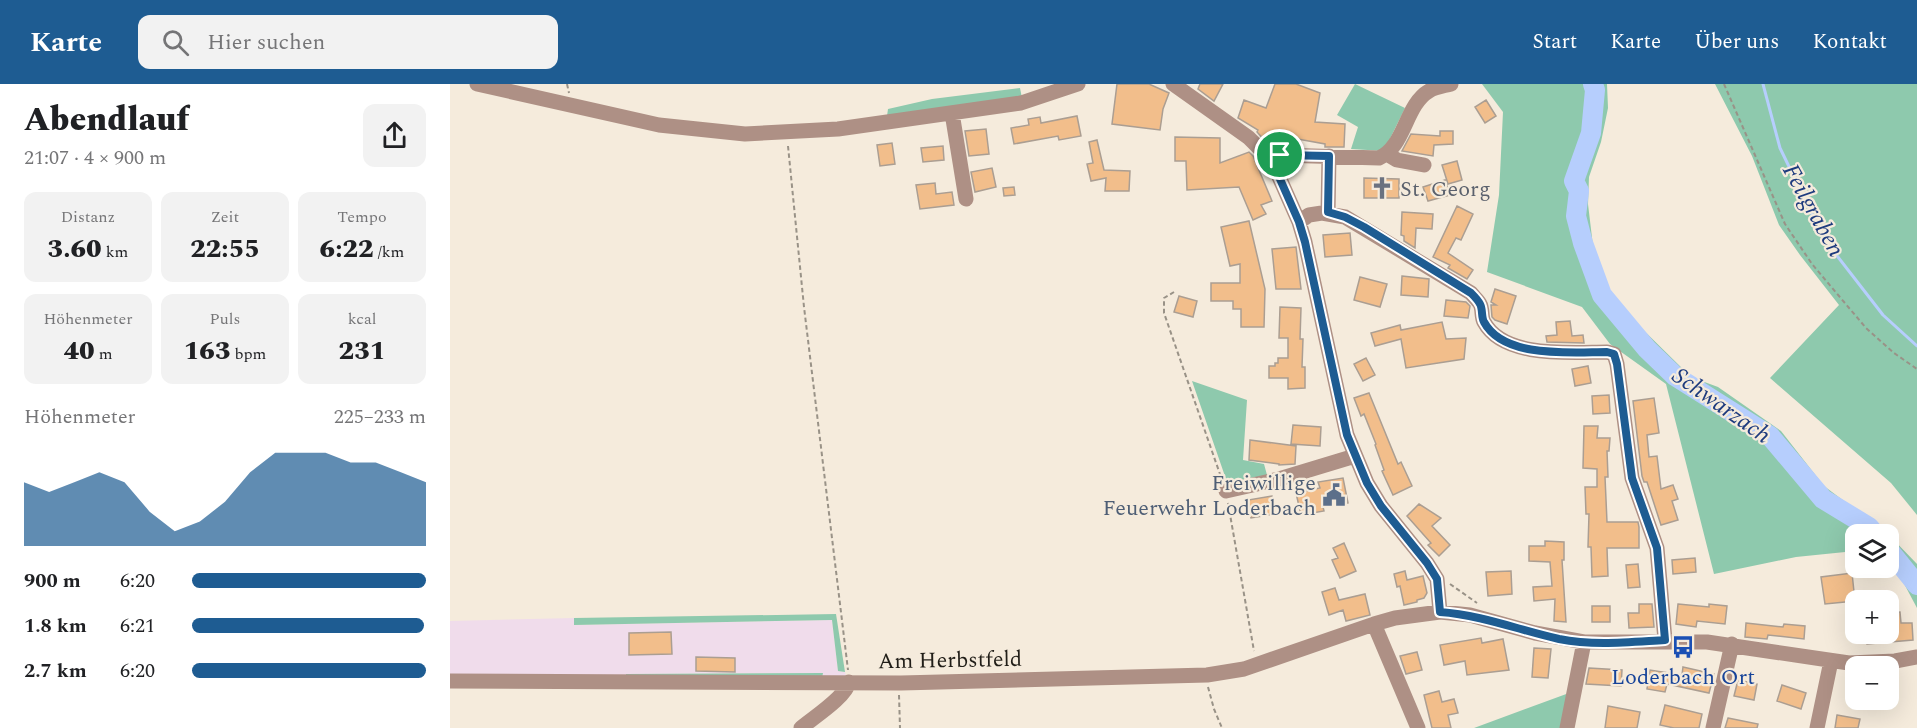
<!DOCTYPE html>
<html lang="de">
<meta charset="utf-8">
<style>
body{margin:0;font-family:Spectral,serif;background:#f2f2f2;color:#202124;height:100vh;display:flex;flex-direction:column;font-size:22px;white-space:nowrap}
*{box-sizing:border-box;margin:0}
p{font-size:20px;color:#757577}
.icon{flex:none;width:33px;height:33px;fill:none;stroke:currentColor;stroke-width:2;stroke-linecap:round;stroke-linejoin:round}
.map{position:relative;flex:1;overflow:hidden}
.sheet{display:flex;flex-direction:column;background:#fff;width:450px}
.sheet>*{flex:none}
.buttons{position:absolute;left:1395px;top:440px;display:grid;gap:12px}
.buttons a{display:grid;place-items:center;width:54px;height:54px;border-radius:12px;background:#fff;box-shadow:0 6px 24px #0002;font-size:30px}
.pin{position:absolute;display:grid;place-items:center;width:51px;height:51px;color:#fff;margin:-26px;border:3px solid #fff;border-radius:50%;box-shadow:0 2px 6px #0007}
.round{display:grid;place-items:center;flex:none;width:63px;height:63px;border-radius:12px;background:#f2f2f2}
.overview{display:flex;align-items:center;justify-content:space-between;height:102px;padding:0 24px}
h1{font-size:33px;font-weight:800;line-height:45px}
.metrics{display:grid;grid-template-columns:repeat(3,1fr);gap:9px;height:102px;padding:6px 24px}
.metrics div{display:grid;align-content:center;border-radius:12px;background:#f2f2f2;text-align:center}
.metrics b{font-size:26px;font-weight:800}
.metrics small{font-size:16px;font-weight:400}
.metrics p{font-size:16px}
.chart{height:168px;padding:12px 24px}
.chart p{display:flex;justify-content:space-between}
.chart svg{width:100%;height:108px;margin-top:6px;fill:#1e5c92;opacity:.7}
ul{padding:0 24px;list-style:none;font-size:20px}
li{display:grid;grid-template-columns:96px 72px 1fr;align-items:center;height:45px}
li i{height:15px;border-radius:8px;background:#1e5c92}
header{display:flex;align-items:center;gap:36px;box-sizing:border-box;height:84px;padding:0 30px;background:#1e5c92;color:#fff}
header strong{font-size:28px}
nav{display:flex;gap:33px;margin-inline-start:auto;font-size:21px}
.search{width:420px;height:54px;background:#f2f2f2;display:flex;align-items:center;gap:15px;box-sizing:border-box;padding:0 21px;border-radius:12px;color:#757577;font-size:22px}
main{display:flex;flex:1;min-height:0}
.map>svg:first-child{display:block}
</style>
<header>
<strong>Karte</strong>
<div class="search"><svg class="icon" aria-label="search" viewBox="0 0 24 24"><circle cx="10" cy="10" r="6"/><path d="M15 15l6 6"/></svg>Hier suchen</div>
<nav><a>Start</a><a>Karte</a><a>Über uns</a><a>Kontakt</a></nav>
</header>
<main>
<section class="sheet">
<div class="overview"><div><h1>Abendlauf</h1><p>21:07 · 4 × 900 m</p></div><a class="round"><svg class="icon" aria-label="share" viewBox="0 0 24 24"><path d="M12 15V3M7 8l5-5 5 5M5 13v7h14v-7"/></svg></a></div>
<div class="metrics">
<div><p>Distanz</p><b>3.60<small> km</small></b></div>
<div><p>Zeit</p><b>22:55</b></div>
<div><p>Tempo</p><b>6:22<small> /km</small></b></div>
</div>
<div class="metrics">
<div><p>Höhenmeter</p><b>40<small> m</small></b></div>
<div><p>Puls</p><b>163<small> bpm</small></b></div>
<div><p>kcal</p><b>231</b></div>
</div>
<div class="chart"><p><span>Höhenmeter</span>225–233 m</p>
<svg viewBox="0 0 160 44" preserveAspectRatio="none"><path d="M0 44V18L10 22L20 18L30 14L40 18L50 30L60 38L70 34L80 26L90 14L100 6L110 6L120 6L130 10L140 10L150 14L160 18V44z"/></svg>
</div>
<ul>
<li><b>900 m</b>6:20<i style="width:100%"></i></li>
<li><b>1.8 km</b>6:21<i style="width:99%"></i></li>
<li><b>2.7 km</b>6:20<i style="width:100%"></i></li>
</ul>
</section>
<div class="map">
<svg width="1467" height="644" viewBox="0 0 1467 644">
<rect width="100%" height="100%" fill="#f5ebdc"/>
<path fill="#f0dceb" d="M124,534l1,7 257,-5 6,51 7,1 1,4 -24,2v-5l-195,1 -1,4 -176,-1v-56z"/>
<path fill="#8ec9ad" d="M905,0l50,24 -21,43 -33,-2 7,-22 -21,-12z
M1032,0h125l1,24 -7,34 -12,35 -1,27 5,42 8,31 20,31 70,69 27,10 63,44 43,55 64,48h-32l-1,17 -59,6 -82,17 -48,-190 -56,-40 -28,-37 -95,-35 12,-77 4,-83z
M1265,0h202v431l-26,-32 -121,-105 69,-73 -39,-50 -21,-30 -27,-69z
M570,4l2,10 -135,18 1,-7 44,-10z
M742,297l55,19 -4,60 21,4 3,11 -35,10 -5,-3z
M1438,450l29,30v44l-17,-32 -11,-11z
M386,530l9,58 -7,-1 -6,-51 -258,5v-7z
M373,589l-1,5h-196v-4z
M1119,609l-9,35h-86z"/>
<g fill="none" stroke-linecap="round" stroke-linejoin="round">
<path stroke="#b6cefd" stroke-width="3" d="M1313,0l17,64 44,91 59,76 34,31"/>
<path stroke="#b6cefd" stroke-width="20" d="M1143,0l2,6 -4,43 -17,48 5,10 -3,25 7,27 19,52 45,54 28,27 95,60 53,63 46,28 6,7
M1438,465l29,36"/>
</g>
<path fill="#f2be8b" stroke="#ab9e92" stroke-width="1.5" d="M667,0h32l20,9 -6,16 -3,21 -48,-6z
M750,0h23l-9,17 -16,-12z
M825,0h21l24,9 -5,29 30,2 -1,23h-19v-3l-44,-8 -4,10 -10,-3 -10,-11 1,-2 -20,-12 6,-18 22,8z
M1036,16l10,16 -11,7 -10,-16z
M627,32l4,20 -22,4 -1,-4 -44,8 -3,-16 18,-3 -1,-6 12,-2 1,6z
M536,45l3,25 -20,2 -4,-25z
M990,47h13v13l-19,1 -1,11 -31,-5 9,-17 29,2z
M725,53l45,1v25l29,-11 4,4 19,45 -11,4 5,9 -13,6 -14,-33 -52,3 -1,-29h-11z
M647,56l7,30 26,1 -1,20h-24l1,-13 -15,3 -4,-17 6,-1 -4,-21z
M442,59l3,21 -15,2 -3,-21z
M493,62l1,14 -21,2 -2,-14z
M1007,77l5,19 -14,4 -6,-19z
M542,84l4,19 -21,5 -4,-20z
M914,94l35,1v19h-35z
M995,96l5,15 -22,6 -5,-14z
M485,99l1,11 16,-2 2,13 -34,4 -4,-24z
M564,103l1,8 -11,1 -1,-8z
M1007,122l16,8 -12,26 -5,-2 -8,15 25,17 -6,9 -19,-11 2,-3 -17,-8z
M952,128l31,2 -1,15 -16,-1 -1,20 -11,-7v-5l-3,-1z
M799,137l16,68 -1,38h-23v-18h-8v-8h-22v-18h29v-19l-10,2 -9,-39z
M900,149l2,22 -27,2 -2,-22z
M846,163l5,42h-25l-4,-40z
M952,192l27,3 -1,18 -27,-2z
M910,193l27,7 -7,23 -26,-7z
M1045,205l21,7 -9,28 -12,-4 -3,-3 -1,-12h5l-5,-3z
M729,212l18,5 -4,16 -19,-5z
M996,216l20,2 4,4 -2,12 -24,-2z
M830,223l21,1 -1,31h3l-1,28h3v21l-17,1v-11h-19v-12h6v-3h3v-5h10v-20h-9z
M1120,237l2,15 11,-1 1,8 -37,-1 -1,-6 11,-1 -1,-13z
M992,238l4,17 20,-1 -2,21 -58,9 -5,-29 -26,7 -4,-13 29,-8 1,5z
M916,274l9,17 -12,6 -9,-17z
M1138,282l3,17 -16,3 -3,-17z
M919,309l29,71 3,-2 11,24 -19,9 -11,-24 2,-1 -9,-25 1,-1 -12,-30 -3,2 -7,-18z
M1159,311l1,18 -17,1 -1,-18z
M1204,314l5,35 -12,2 2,22 8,-1 4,33 12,-4 5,14 -6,2 6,19 -17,5 -14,-43h-3l-2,-6 -9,-75z
M843,341l28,2 -1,19 -29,-2z
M1134,342h14l-1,12h13l-1,13h-2l1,26h-3l2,45h31l1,5v21h-32l1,28 -16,1 -1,-30h-3l1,-33h-3l-1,-27h12v-18l-14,-1z
M800,356l46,6 -1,18 -16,1v-1l-30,-4z
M893,394l5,25 -25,4 1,4 -23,4 -5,-22 24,-5 -2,-6z
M822,412l3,18 -24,4 -3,-18z
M969,420l22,14 -9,8 18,19 -11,11 -11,-11 3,-2 -24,-27z
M1095,457l19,1v18h-2l4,62 -12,-1 1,-22 -21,2 -1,-14 19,-1 -2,-24 -21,-1v-15h16z
M894,459l12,28 -16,7 -8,-18 6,-2 -5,-10z
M1245,474l1,14 -23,2 -1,-14z
M1188,480l2,23 -12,1 -2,-23z
M955,487l2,9 16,-4 4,17 -3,5 -7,2v2l-13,3 -4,-19 -3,1 -3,-13z
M1061,487l1,23 -24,2 -2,-24z
M1402,489l3,28 -30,3 -4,-27z
M885,504l4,12 26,-6 5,21 -24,6 -3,-11 -14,5 -7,-23z
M1189,520h13l2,23 -25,1 -1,-15h11z
M1228,520l31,3v-3l18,2 -2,18 -28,-3 -1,6 -20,-3z
M1142,522h18v16h-18z
M1450,528l1,11h11l1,17 -46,4 -1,-11h22l1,-20z
M1296,539l37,4 1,-3 21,2 -1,13 -36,-4 -1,4 -22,-2z
M221,548l1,22 -43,1v-22z
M1031,554l1,5 21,-4 6,31 -42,5 -2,-14 -21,4 -4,-20z
M1084,564l17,1 -3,29 -16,-1z
M967,568l5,18 -16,4 -6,-18z
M246,573l39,1v14l-39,-1z
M1233,583l31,7 -5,19 -42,-9 -2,8 -18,-3 3,-19 32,5z
M1139,584l33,2 -1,16 -35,-2z
M1288,596l19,4 -3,16 -20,-4z
M1332,601l24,8 -5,16 -24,-8z
M989,607l3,11 12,-3 4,14 -10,2 3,13h-19l-8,-33z
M1215,621l37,9 -3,14h-25l-14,-3z
M1158,622l32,6 -3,16h-32z
M1387,631l23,4 -2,9h-23z
M1278,634l30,6 -1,4h-32z"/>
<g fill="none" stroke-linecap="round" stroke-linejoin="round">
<path stroke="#999287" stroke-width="2" stroke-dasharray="4.5 3" stroke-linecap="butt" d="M117,0l2,9
M1274,0l61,140 27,40 54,64 28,25 23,16
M338,62l16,161 44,363
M724,208l-10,6v15l58,167
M778,419l26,148
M1000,500l27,19
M758,603l6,22 8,19
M449,611l1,33"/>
<path stroke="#ae9085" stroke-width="15" d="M27,0l182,41 86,9 93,-5 183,-26 57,-19
M723,0l75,53 24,24 27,61 6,20 42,193 20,48 14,23 46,57 10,16 3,33
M502,29l14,86
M937,70l10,6 27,5
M822,77l8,-6 99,3c26,-11 26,-53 50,-67 6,-4 15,-5 22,-7
M878,128l1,-56
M849,138l10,-7 13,-2 23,4 126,76c2,3 7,7 9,11 3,5 1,13 4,18 20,37 88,30 123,30l7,2 3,10 15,114 25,70 8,92
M776,407l53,-12 76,-23
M924,540l44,104
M0,597l451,2 306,-8 37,-6 130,-45 21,-6 45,-6 30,3 65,18 49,9h123l142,21 46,-2 22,-4
M351,644c13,-11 45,-31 48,-46
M1117,644l17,-86
M1263,644l19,-84
M1367,644l14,-67"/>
</g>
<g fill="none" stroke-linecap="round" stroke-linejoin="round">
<g stroke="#fff" stroke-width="12">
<path id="route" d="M830,71l49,1 -1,56 17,5 19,10 107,66c3,3 7,7 9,11 3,5 1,13 4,18 20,37 88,30 123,30l7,2 3,10 15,114 25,70 8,92c-35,2 -71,6 -106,-1 -40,-9 -78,-24 -119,-27l-3,-33 -10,-16 -46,-57 -14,-23 -20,-48 -42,-193 -6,-20 -27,-61z"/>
</g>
<use href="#route" stroke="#1e5c92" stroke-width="8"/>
</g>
<defs>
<g id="church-bare" transform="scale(1.8)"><path d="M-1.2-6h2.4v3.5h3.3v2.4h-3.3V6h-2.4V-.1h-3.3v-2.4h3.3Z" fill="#6b7280" stroke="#f5ebdc" stroke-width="2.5" paint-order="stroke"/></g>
<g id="civic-bare" transform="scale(1.8)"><path d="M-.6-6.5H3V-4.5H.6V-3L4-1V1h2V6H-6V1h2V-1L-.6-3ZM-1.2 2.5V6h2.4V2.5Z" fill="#5c6f8a" stroke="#f5ebdc" stroke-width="2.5" paint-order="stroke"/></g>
<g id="bus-bare" transform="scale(1.8)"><path d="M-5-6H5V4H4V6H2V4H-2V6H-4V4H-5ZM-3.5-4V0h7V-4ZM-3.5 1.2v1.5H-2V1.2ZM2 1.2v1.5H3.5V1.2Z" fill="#1a4fb4" stroke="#f5ebdc" stroke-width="2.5" paint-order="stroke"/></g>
</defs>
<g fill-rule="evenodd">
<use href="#church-bare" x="932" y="104"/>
<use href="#civic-bare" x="884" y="411"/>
<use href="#bus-bare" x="1233" y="563"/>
</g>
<g text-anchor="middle" stroke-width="4.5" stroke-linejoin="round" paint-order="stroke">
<g font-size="22" fill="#5b616d" stroke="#f5ebdc" text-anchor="start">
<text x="950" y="112">St. Georg</text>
</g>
<g font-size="22" fill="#4e5e75" stroke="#f5ebdc" text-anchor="end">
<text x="866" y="406">Freiwillige<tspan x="866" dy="25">Feuerwehr Loderbach</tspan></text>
</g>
<g font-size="22" fill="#211e18" stroke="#f5ebdc">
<text transform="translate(500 575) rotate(-1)" y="8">Am Herbstfeld</text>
</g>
<g font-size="22" fill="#164399" stroke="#f5ebdc">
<text x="1233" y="600">Loderbach Ort</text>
</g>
<g font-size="24" font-style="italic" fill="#1e3b7e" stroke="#f5ebdc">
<text transform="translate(1364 126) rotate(61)" y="8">Feilgraben</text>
<text transform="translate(1272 321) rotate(35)" y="8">Schwarzach</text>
</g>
</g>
</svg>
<div class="buttons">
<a><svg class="icon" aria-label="layers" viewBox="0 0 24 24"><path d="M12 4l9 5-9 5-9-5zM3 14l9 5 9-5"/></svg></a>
<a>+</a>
<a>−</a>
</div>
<div class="pin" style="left:830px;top:71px;background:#1e9e55"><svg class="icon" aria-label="arrive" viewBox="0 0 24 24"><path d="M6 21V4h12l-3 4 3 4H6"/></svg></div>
</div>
</main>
